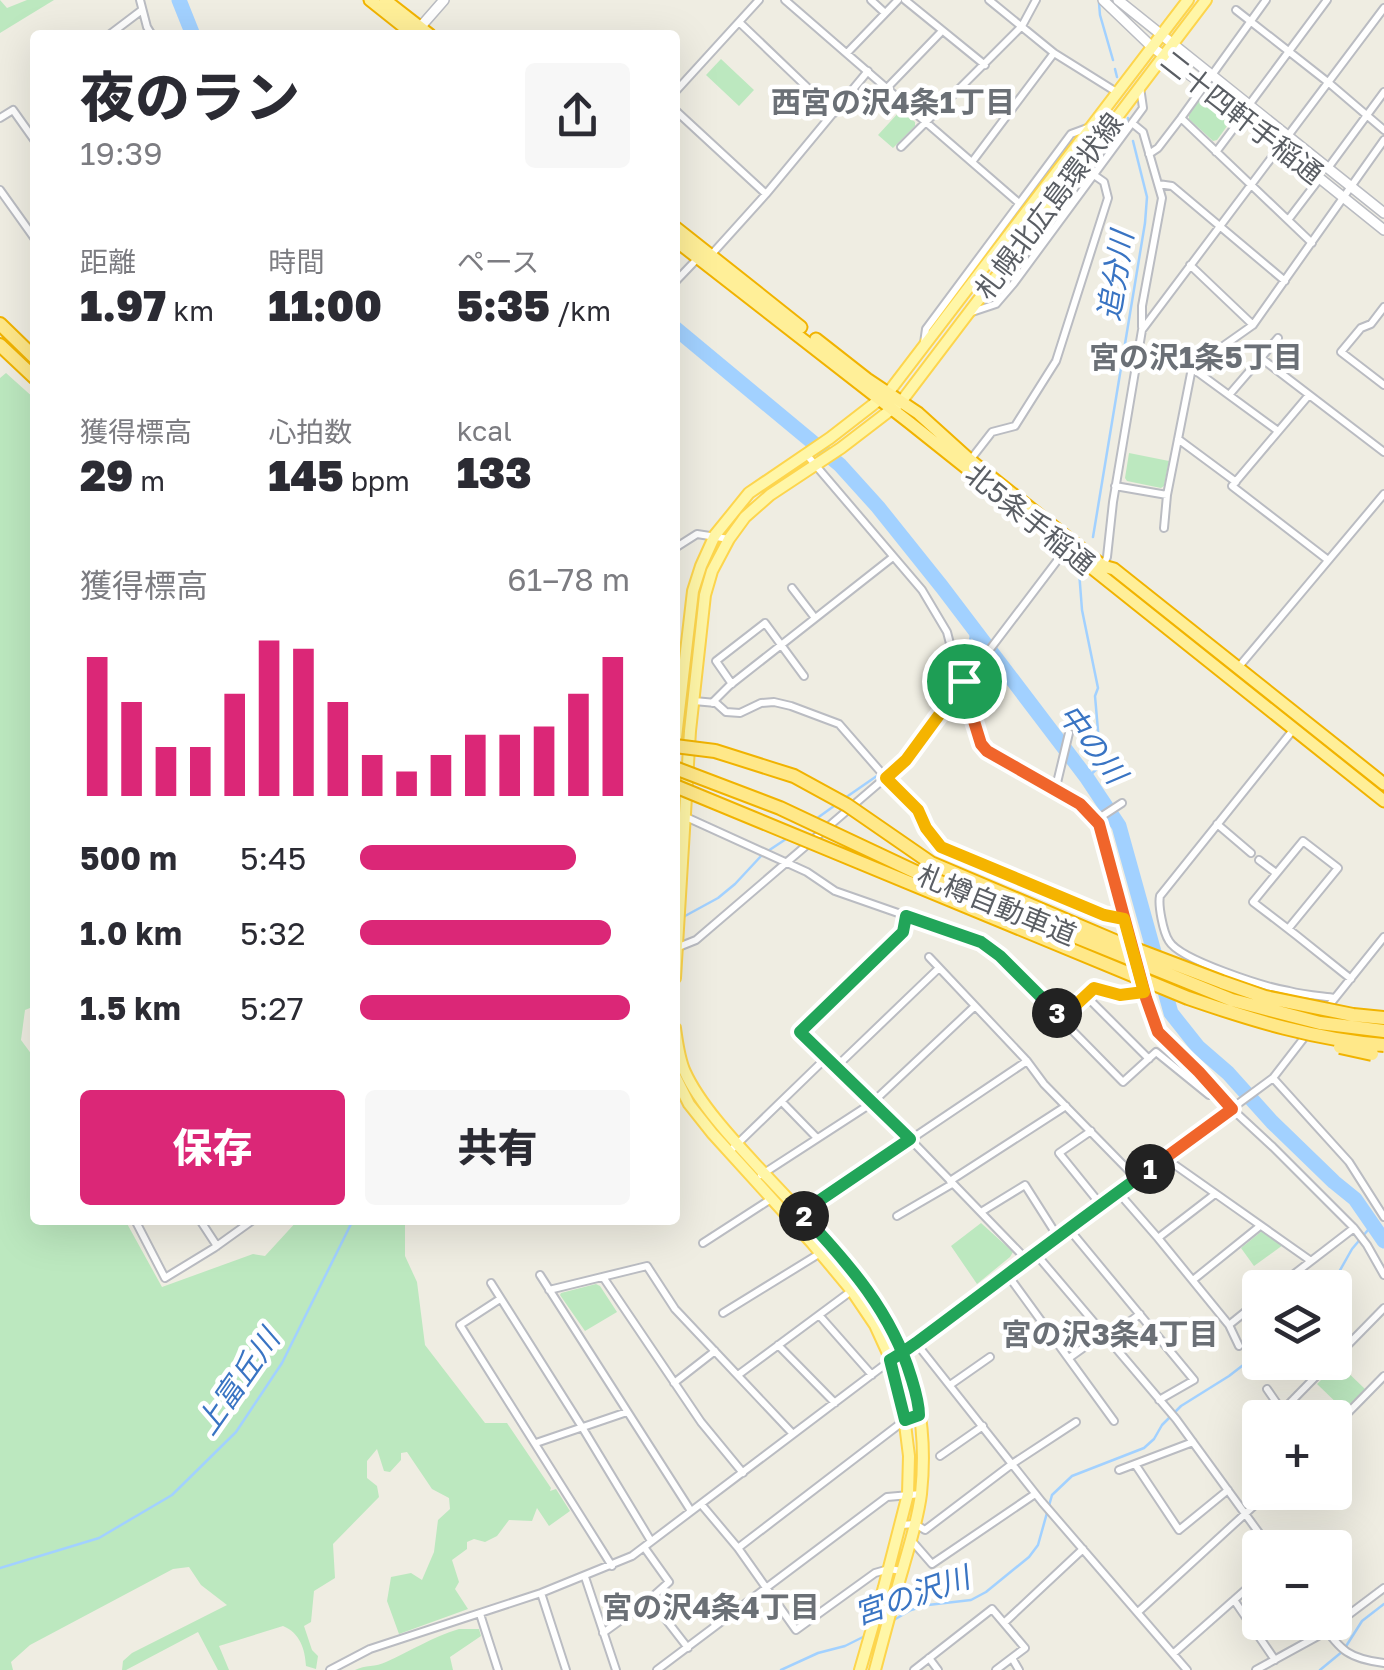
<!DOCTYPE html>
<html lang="ja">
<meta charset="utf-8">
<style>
body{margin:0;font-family:"Golos Text","Noto Sans JP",sans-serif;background:#f7f7f7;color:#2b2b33;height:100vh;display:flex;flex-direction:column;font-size:38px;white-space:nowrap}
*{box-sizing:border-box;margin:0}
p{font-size:32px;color:#7c7c81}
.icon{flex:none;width:55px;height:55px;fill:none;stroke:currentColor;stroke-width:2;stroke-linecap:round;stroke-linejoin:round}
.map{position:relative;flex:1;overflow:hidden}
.drawer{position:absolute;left:30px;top:30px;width:650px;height:1195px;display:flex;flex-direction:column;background:#fff;border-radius:10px;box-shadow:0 10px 40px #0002}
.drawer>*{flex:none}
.fabs{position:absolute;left:1242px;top:1270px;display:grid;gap:20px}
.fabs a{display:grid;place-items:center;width:110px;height:110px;border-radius:10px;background:#fff;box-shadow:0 10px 40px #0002;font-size:50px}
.pin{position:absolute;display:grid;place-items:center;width:85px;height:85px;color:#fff;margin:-42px;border:5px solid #fff;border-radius:50%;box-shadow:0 2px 10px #0007}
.km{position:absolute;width:50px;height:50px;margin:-25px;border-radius:50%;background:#222;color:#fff;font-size:28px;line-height:50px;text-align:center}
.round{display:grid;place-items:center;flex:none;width:105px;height:105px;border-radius:10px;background:#f7f7f7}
.headline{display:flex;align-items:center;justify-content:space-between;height:170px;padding:0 50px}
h1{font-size:55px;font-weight:800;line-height:75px}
.metrics{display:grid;grid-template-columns:repeat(3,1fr);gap:15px;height:170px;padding:10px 50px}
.metrics div{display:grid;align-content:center}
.metrics b{font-size:42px;font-weight:800}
.metrics small{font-size:28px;font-weight:400}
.metrics p{font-size:28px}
.chart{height:280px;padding:20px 50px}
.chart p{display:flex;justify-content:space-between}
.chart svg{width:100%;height:180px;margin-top:10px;stroke:#db2777;stroke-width:6}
.cta{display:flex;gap:20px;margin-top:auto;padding:20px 50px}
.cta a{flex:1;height:115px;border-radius:10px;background:#db2777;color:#fff;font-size:40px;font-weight:800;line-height:115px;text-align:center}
.cta a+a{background:#f7f7f7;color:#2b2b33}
ul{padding:0 50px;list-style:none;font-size:32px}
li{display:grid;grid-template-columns:160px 120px 1fr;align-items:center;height:75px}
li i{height:25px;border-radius:12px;background:#db2777}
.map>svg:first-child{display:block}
</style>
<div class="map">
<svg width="1384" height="1670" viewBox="0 0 1384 1670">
<rect width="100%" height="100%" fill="#efede2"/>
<path fill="#bce8bf" d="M0,0l7,8 20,-8h27l-54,33z
M721,59l33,31 -15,16 -33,-31z
M1204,98l26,20v4l-13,18 -4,1 -24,-22v-4l11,-16z
M900,111l15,11v4l-22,22 -15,-13z
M6,373l29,26v607l-10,4 -4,30 14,19v161h90l37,67 91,-33 12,2 33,-36h107v36l12,26 8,63 60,78h22l44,65 -1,3 6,-2 14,22 -21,15 -12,-18 -5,13 -23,-1 -12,16 -12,6 -11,-3 -7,3v7l-15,11 7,22 -4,7 13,20 -69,25 -12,-33 4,-24 20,-4 11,7 12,-28 4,-32 12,-11 -1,-11 -17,-9 -25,-37 -6,1v7l-11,12 -6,-1 -7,-22 -10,12v17l10,8 2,11 -46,47 2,34 -21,13 -3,31 -7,4 8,24 6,6 -2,13 -10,-3c-1,-17 -6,-33 -23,-40l-64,20 10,24h-11l-20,-38 -72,38h-4l1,-9 9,-8 95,-48 -26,-20 -12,-18 -16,2 -143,76 -19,17 2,8h-13v-1292z
M1129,453l40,8 -5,25 -3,2 -34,-7 -2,-3z
M981,1223l32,29 -3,5 -33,27 -26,-38z
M1262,1231l21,14 -29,21 -13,-18z
M596,1284l4,2 17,26 -32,19 -25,-36 1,-2z
M1338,1363l27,26 -21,21 -27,-26z
M459,1629h20l2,7 -31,21 3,13h-98c10,-5 21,-3 31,-8 25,-11 46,-25 73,-33z"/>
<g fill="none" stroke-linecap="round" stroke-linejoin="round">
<path stroke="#a2d1ff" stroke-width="2.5" d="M1099,3l1,12 13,45
M1115,69l2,8
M1128,118v4
M1093,537l52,-314 2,-26 -14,-56
M1079,571l3,39 16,78 -3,8 6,69 -14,13
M965,674l7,-46
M845,798l52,-36 63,-82
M816,819l18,-13
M685,916l33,-18 17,-14 27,-29 27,-18
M1330,1288l22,-39 21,-25
M0,1568l99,-30 73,-43 64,-63 46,-69 71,-143
M892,1621l19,-11 17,-5 43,-5 15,-8 43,-35 9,-12 14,-50 20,-19 72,-28 10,-9 8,-14 19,-19 48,-30 31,-24
M781,1670l37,-17 27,-7 22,-11
M1320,1670l23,-19 19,-30 22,-17"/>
<path stroke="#a2d1ff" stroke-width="15" d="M179,0l14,35
M675,328l165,137 38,42 64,80 145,191 32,48 52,187 27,34 30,26 44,49 62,60 21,17 29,42"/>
<g stroke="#babcc2" stroke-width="10">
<path id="minor" d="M140,0l7,27 5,8
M785,0l234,203
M871,0l14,13
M905,0l80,65
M989,0l65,53 64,40
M1236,10l93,73 55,47
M739,22l95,91
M109,35l33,-25
M847,53l51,-53
M887,88l55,-57
M675,92l84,-92
M1249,105l78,-105
M675,110l91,84
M0,118l13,-8 22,31
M1181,118l131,125
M1132,123l11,9 19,66 -20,108v21
M901,147l121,-121 14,-26
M1216,152l27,-36
M1149,154l9,-6 23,-30 85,-118
M972,162l82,-109
M1328,168l56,-76
M1158,184l14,2 113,95
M0,190l35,49
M1288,220l32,-42
M711,255l55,-61 102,-123
M1190,265l63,60
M675,282l22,-23
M1384,307l-13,17 -10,4 -20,24 43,33
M972,312l24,-8 18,-21 129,-175 -3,-21
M924,343l2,-14 145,-195 19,-7
M1261,358l123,94
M1192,368l86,63
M1229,395l49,-57
M1309,395l-77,91 96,74
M1178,439l58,43
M806,454l116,136 25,42 7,27 10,22 1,11 16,52 12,12 87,48 19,20 33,124
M971,459l21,-27 23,-6 41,-65 52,-163 -4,-16 -10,-7
M1115,486l52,9
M1164,528l3,-33 25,-127 61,-43 131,-185
M675,548l22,-14 32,5
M1103,567l4,-10 6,-55 29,-172 242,-322
M792,588l23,30
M1237,669l147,-175
M732,684l-16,-23 49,-38 39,53
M694,701l22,2 10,9 14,1 21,-10 13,-1 17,4 48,18 47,54 32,32 8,18 15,19 163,68 20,4
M712,703l17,-17 164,-129
M1293,730l-133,166c-2,9 3,36 9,45 11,19 96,46 120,50 15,4 31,5 46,7
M1055,791l14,-58
M686,817l121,55 28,19 146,51 19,15 123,125 33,-30 53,43h11
M1096,820l26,-17
M1217,824l34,29
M1259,860l17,13
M905,916l-2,16 -103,100 110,107 117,121
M1288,929l50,-61 -35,-27 -50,61 43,33 55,44
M676,948l20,-8 210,-180 160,-211
M929,957l98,104 17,23 93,95
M1141,979l17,54 41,39 33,37 41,38 81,81 13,17 17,30
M1085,995l64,64
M1327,1008l57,-71
M1062,1018l31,-30 27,7 24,-3
M836,1067l103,-99
M1273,1078l76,84 35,55
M782,1102l35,36
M1091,1131l-32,22 42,52
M729,1152l97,-94
M1165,1158l146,103
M761,1175l111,-72 103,-97
M950,1181l116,-75
M1118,1192l40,46 71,87 10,21
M981,1212l44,-27 33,52
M800,1214l227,-153
M897,1216l55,-32
M135,1220l30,58 49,-30 39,-28
M200,1220l17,26
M1069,1229l125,151 -35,20
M1158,1238l57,-44
M703,1243l68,-44
M1036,1254l140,165 94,129
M1007,1274l107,147
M540,1275l151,236
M603,1277l98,145 42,51
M1193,1280l67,-54
M491,1283l91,144 69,114
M1276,1288l78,-60
M549,1290l98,-24 28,43 118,125
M500,1299l-40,26 152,241
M723,1313l99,-61
M819,1315l53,60
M1229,1325l31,-25
M1108,1338l32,-24
M916,1343l126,159 145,168
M778,1345l57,58
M1069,1358l35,-25
M1335,1358l49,-50
M738,1375l116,-86
M674,1383l41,-32
M950,1385l40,-28
M1267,1389l20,29
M1282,1411l48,-49
M1335,1426l49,-50
M536,1443l91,-31
M940,1456l43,-30
M1135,1464l44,66 49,-40
M1119,1470l74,-28
M701,1504l37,44 58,82 79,-57 14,-4 13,2
M901,1525l14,-1 10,6 87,-66 64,-42
M912,1541l20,23 103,-70
M644,1547l25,35 -19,17
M738,1548l167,-128 13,-5
M585,1577l31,93
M541,1593l25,77
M1234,1600l41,60
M1138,1612l131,-120
M480,1614l18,56
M1321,1622c19,29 29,37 63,41
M1004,1623l79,-74
M603,1633l47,-34 38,49
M1174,1653l86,-76
M929,1658l9,12
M1012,1658l7,12
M330,1670l40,-21 171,-56 91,-37 259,-196 382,-282 34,-44
M657,1670l230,-173 34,-3
M914,1670l78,-61 33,39 -29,22
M1256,1670l71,-39 57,-43"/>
</g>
<g stroke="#babcc2" stroke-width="12">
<path id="tertiary" d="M1103,0l49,47 53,39 179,144
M1118,0l266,213
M416,32l28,-32"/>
</g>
<g stroke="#fdd54d" stroke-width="14">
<path id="primary" d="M675,746l18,-155 8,-25 14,-31 34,-42 81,-55 58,-45 300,-393
M675,978l15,-247 15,-136 7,-24 17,-32 16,-22 25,-22 71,-47 60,-46 305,-402
M675,1028c2,14 4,31 10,44 15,33 50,70 74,96 94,101 178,174 162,326 -3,25 -11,49 -18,74 -10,34 -19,68 -28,102
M675,1076l14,28 23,29 100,110 40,48 23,34 16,35 12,48 6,48 -1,38 -24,93 -24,83"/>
</g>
<g stroke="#f1b300" stroke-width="15">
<path id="trunk" d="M370,0l44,35
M385,0l45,35
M675,227l126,100
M675,240l235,183 474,378
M816,339l51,40 51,34 52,47 133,106 11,3 270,215"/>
</g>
<g stroke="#f1b300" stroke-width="16">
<path id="motorway" d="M0,324l35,34
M0,345l35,33"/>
</g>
<use href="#minor" stroke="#fff" stroke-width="6"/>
<use href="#tertiary" stroke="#fff" stroke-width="9"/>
<use href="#primary" stroke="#fff6a7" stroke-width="10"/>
<use href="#trunk" stroke="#ffef98" stroke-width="11"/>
<use href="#motorway" stroke="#ffe889" stroke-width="12"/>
<g stroke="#f1b300" stroke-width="16" stroke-linecap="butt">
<path id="motorway-bridge" d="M675,746l40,5 79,25 53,29 84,58 191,81 100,38 43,15 88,18 31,3
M675,768l105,40 138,65 314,127 88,23 64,8
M675,786l513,212c64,22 128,42 196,47
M1340,1047l32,7"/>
</g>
<use href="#motorway-bridge" stroke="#ffe889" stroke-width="12"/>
</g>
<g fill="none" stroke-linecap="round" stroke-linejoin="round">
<g stroke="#fff" stroke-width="20">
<path id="split-1" d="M964,681l1,11 16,52 6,7 93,53 19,20 47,174 12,34 41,40 33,37 -82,60"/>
</g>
<g stroke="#fff" stroke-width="20">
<path id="split-2" d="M804,1216c45,48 88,97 107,161 4,13 8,25 8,38l-14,5 -15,-60c9,-5 17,-11 26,-17 78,-58 155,-117 234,-174"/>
</g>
<g stroke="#fff" stroke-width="20">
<path id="split-3" d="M804,1216l-3,-3 109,-74 -110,-107 103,-100 3,-16 75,26 19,14 57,57"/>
</g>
<g stroke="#fff" stroke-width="20">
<path id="split-4" d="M964,681l-58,79 -20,18 32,32 8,18 15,19 163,68 20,4 20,73 -24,3 -26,-7 -32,30 -5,-5"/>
</g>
<use href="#split-1" stroke="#f0652b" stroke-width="12"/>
<use href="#split-2" stroke="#22a559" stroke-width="12"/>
<use href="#split-3" stroke="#22a559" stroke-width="12"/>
<use href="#split-4" stroke="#f5b400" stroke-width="12"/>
</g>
<g text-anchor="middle" stroke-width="9" stroke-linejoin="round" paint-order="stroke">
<g font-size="28" fill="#5a5e64" stroke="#fff">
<text transform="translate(1242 117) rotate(38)" y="10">二十四軒手稲通</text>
<text transform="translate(1049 206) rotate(-53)" y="10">札幌北広島環状線</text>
<text transform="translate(1030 519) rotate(39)" y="10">北5条手稲通</text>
<text transform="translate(997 905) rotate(22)" y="10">札樽自動車道</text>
</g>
<g font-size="30" font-weight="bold" fill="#6b7076" stroke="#fff">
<text x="893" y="113">西宮の沢4条1丁目</text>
<text x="1196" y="368">宮の沢1条5丁目</text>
<text x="1110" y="1345">宮の沢3条4丁目</text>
<text x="711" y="1618">宮の沢4条4丁目</text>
</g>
<g font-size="30" font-style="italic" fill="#3974c3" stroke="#fff">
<text transform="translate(1116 276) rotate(-81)" y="10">追分川</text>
<text transform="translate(1092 744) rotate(53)" y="10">中の川</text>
<text transform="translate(238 1382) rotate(-55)" y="10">上富丘川</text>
<text transform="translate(912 1596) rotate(-19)" y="10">宮の沢川</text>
</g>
</g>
</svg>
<div class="fabs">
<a><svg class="icon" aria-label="layers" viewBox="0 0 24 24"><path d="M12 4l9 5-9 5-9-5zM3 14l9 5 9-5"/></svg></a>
<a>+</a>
<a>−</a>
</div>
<div class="pin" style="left:964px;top:681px;background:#1e9e55"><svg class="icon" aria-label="arrive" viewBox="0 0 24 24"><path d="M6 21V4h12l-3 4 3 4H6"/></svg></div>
<b class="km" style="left:1150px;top:1169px">1</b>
<b class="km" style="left:804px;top:1216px">2</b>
<b class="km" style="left:1057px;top:1013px">3</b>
<section class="drawer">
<div class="headline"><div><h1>夜のラン</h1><p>19:39</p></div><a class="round"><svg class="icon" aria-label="share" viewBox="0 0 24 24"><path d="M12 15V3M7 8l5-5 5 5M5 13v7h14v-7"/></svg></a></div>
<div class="metrics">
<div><p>距離</p><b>1.97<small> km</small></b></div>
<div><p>時間</p><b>11:00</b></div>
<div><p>ペース</p><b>5:35<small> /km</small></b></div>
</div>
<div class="metrics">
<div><p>獲得標高</p><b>29<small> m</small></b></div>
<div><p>心拍数</p><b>145<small> bpm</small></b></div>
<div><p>kcal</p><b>133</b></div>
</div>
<div class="chart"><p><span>獲得標高</span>61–78 m</p>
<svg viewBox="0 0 160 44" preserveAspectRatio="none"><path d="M5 44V10M15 44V21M25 44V32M35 44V32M45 44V19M55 44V6M65 44V8M75 44V21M85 44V34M95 44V38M105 44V34M115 44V29M125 44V29M135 44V27M145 44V19M155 44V10"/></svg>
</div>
<ul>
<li><b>500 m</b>5:45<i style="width:80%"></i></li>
<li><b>1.0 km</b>5:32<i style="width:93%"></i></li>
<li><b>1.5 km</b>5:27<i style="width:100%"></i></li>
</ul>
<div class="cta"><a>保存</a><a>共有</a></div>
</section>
</div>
